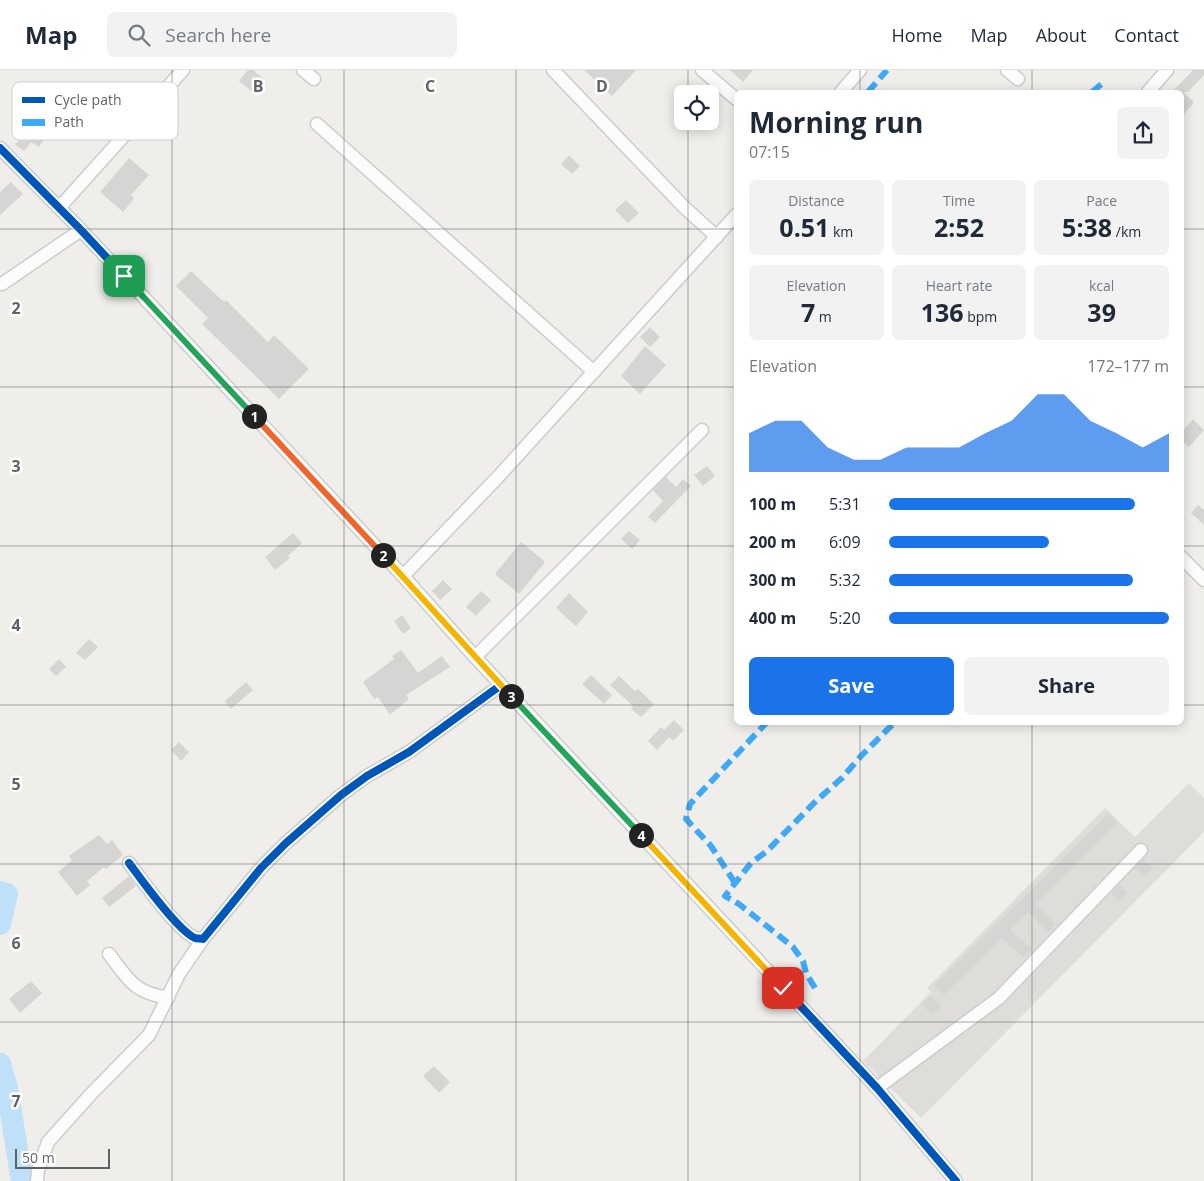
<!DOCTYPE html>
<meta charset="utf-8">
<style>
body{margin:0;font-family:"Open Sans",sans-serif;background:#f2f2f3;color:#1f2937;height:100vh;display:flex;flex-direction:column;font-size:19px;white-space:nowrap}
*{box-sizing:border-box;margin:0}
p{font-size:16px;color:#747a83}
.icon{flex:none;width:28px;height:28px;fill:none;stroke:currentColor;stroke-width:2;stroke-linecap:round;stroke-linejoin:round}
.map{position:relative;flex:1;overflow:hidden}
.sheet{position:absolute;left:734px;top:20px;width:450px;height:635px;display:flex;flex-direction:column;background:#fff;border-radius:8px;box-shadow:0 2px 12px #0003}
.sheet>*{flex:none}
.controls{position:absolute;left:674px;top:15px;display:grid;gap:10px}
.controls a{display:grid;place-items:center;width:45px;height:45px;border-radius:8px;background:#fff;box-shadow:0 2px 12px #0003;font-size:25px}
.scale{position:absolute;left:15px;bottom:12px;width:95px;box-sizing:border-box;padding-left:5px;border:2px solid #5f6368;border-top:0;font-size:14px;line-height:18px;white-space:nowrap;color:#5f6368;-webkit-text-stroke:4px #fff;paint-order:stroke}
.pin{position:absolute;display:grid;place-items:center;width:42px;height:42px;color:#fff;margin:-21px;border-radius:10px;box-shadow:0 2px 8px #0006}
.km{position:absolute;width:25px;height:25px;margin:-12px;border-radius:50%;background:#222;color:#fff;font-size:14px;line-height:25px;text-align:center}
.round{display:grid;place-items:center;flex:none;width:52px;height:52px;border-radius:8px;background:#f2f2f3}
.summary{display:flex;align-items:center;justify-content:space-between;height:85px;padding:0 15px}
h1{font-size:28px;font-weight:700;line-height:38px}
.metrics{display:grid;grid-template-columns:repeat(3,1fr);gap:8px;height:85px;padding:5px 15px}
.metrics div{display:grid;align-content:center;border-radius:8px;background:#f2f2f3;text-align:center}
.metrics b{font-size:25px;font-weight:700}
.metrics small{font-size:14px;font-weight:400}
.metrics p{font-size:14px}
.chart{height:140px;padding:10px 15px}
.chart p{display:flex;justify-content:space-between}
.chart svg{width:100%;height:90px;margin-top:5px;fill:#1a73e8;opacity:.7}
.action{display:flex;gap:10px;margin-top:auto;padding:10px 15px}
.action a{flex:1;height:58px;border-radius:8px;background:#1a73e8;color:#fff;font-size:20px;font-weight:700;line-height:58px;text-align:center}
.action a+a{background:#f2f2f3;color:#1f2937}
ul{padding:0 15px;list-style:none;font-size:16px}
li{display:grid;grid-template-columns:80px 60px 1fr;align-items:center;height:38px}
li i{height:12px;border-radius:6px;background:#1a73e8}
header{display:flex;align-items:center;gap:30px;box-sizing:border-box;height:70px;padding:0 25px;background:#fff;border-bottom:1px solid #e0e1e3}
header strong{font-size:24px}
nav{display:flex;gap:28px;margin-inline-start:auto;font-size:18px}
.search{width:350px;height:45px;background:#f2f2f3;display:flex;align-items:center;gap:12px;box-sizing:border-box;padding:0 18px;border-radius:8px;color:#747a83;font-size:19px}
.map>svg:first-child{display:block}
</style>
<header>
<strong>Map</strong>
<div class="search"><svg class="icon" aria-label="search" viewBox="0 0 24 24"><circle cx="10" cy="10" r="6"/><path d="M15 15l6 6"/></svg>Search here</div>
<nav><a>Home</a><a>Map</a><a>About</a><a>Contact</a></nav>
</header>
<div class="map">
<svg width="1204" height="1111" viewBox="0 0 1204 1111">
<rect width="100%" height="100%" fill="#efeeea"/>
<path fill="#dfddda" d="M1189,713l15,15v34l-283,286 -58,-57 68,-69 -4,-4 178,-180 30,29z"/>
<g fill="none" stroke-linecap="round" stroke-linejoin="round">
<path stroke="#bfe0f9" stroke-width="22" d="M0,822l7,2 -7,30
M0,994l7,24 15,93"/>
</g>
<path fill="#d6d5d3" d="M248,0h5l11,9 -11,13 -14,-11z
M584,0h52l-24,26z
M730,0h23l-10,12z
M1193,0h11v5l-16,17h-5l11,10 -13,16v-26h-9z
M37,44l11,8 -9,12 6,4 -6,9 -8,-5 -7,9 -9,-6z
M569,85l11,11 -8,8 -11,-10z
M129,88l20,17 -18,20 3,4 -11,13 -23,-20z
M11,112l12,12 -23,21v-23z
M626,130l13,13 -11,10 -13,-13z
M191,201l33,31 2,-2 42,42 6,-7 35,34 -30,30 -77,-75 6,-6 -32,-32z
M650,257l10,10 -10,10 -10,-10z
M645,276l21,19 -26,29 -19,-18z
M1193,349l11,11 -15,17 -8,-7v-7z
M707,396l8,10 -12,10 -9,-11z
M666,407l10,10 7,-8 8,7 -36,37 -7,-6 15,-16 -10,-11z
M1198,435l6,5v15l-13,-12z
M629,461l11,9 -8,9 -11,-10z
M293,463l9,10 -14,13 2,2 -15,12 -10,-13z
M521,472l24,20 -26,32 -24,-20z
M443,510l9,9 -12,11 -8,-9z
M481,521l10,9 -15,16 -10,-9z
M569,523l19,19 -12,14 -20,-18z
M402,545l9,13 -8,6 -9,-13z
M89,569l9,8 -13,13 -9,-7z
M401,580l17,23 24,-17 8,11 -44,28 3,4 -19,16 -12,-18 -4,2 -11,-17 31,-23 -2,-3z
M59,589l7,8 -10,9 -7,-7z
M591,605l21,20 -8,9 -22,-20z
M619,606l16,15 3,-2 16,15 -13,13 -10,-8 2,-3 -23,-21z
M246,612l7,8 -22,19 -6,-8z
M674,650l10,10 -11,11 -4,-4 -12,13 -9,-9 13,-14 3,3z
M179,672l10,10 -8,9 -10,-11z
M1109,743l9,10 -82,81 20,21 -8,8 -20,-21 -18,18 22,19 -8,9 -22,-20 -58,57 -10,-10z
M99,765l8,9 5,-4 11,15 -17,14 -2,-2 -17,14 3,4 -13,11 -19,-24 14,-12 -3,-4z
M1144,789l9,9 -9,9 -9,-9z
M129,806l7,10 -27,21 -7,-9z
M1119,815l9,8 -9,8 -8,-8z
M31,911l11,12 -22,20 -11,-14z
M931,926l10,11 -9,8 -10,-11z
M434,996l16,16 -11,11 -16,-17z"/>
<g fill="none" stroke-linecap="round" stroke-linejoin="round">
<g stroke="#cbcccc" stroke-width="15">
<path id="minor" d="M303,0l11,9
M553,0l131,137 33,30
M702,0l34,29
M1007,0l11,9
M841,22l19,-22
M1148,22l19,-22
M317,54l277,248
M0,78l81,82 322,346 72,81 402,431 79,93
M59,138l124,-138
M2,214l79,-54
M1181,487l23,23
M403,506l95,-99 238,-262
M475,587l227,-227
M129,793c12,16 49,68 66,75 2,1 6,0 8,1l58,-71 25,-25 55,-48 26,-19 42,-24 92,-67
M109,884c20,26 24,38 59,44
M877,1018l122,-90 142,-148
M37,1111l1,-11 10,-28 43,-48 58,-59 30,-61 24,-35"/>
</g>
<use href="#minor" stroke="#fdfcfc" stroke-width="12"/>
<path stroke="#3fa9f5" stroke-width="6" stroke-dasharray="12 6" stroke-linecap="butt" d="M868,22l19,-22
M1092,22l12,-10
M735,813l-24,-37 -25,-27 4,-15 77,-82
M815,918l-9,-15 -3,-12 -10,-14 -54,-43 -14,-8 26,-33 16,-12 50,-51 25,-22 19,-22 34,-34"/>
<g stroke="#fff" stroke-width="11">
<path id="cycleway" d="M0,78l81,82 322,346 72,81 402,431 79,93
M129,793c12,16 49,68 66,75 2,1 6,0 8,1l58,-71 25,-25 55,-48 26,-19 42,-24 92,-67"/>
</g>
<use href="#cycleway" stroke="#0057b8" stroke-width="8"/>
</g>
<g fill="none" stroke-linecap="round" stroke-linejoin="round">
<g stroke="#fff" stroke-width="10">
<path id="split-1" d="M124,206l130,140"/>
</g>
<g stroke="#fff" stroke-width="10">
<path id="split-2" d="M254,346l129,139"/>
</g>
<g stroke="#fff" stroke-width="10">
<path id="split-3" d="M383,485l128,141"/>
</g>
<g stroke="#fff" stroke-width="10">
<path id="split-4" d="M511,626l130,139"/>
</g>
<g stroke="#fff" stroke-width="10">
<path id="split-5" d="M641,765l142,153"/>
</g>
<use href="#split-1" stroke="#22a559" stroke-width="6"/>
<use href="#split-2" stroke="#f0652b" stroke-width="6"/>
<use href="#split-3" stroke="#f5b400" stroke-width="6"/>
<use href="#split-4" stroke="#22a559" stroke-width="6"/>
<use href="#split-5" stroke="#f5b400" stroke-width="6"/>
</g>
<path fill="none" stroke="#5f6368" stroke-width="1" stroke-opacity="0.55" d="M172,0v1111M344,0v1111M516,0v1111M688,0v24M860,0v22M1032,0v22M688,51v1060M0,159h736M1181,159h23M0,317h736M1181,317h23M0,476h736M1181,476h23M0,635h736M1181,635h23M860,652v459M1032,652v459M0,794h1204M0,952h1204"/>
<rect x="12" y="12" width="166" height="58" rx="8" fill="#fff" stroke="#cfd0d2" stroke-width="1"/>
<rect x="22" y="27" width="23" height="6" fill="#0057b8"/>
<rect x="22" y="49" width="23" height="7" fill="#3fa9f5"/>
<g font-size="14" fill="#5f6368">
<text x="54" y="35">Cycle path</text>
<text x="54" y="57">Path</text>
</g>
<g font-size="16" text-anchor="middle" font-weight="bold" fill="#5f6368" stroke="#fff" stroke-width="5" stroke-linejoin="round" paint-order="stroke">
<text x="258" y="22">B</text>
<text x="430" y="22">C</text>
<text x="602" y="22">D</text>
<text x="16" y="244">2</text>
<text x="16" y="402">3</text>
<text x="16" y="561">4</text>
<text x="16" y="720">5</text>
<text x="16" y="879">6</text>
<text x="16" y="1037">7</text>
</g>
</svg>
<div class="controls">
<a><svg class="icon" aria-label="locate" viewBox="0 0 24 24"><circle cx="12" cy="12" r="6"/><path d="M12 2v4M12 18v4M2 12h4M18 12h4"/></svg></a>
</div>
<div class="scale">50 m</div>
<div class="pin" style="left:124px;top:206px;background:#1e9e55"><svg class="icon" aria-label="arrive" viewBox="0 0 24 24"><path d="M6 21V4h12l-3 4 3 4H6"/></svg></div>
<div class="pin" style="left:783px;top:918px;background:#d93025"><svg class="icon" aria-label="check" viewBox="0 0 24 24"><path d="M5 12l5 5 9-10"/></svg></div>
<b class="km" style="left:254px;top:346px">1</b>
<b class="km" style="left:383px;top:485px">2</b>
<b class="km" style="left:511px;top:626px">3</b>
<b class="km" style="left:641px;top:765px">4</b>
<section class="sheet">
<div class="summary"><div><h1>Morning run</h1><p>07:15</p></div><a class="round"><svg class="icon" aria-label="share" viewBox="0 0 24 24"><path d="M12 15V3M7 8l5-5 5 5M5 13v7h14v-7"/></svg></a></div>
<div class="metrics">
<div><p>Distance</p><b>0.51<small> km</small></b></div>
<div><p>Time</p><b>2:52</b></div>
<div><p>Pace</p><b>5:38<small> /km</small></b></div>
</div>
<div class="metrics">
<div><p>Elevation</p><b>7<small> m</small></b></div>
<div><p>Heart rate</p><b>136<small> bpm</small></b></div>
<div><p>kcal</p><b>39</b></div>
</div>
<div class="chart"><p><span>Elevation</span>172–177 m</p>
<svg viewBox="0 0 160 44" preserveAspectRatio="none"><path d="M0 44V25L10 19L20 19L30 32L40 38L50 38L60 32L70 32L80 32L90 25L100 19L110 6L120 6L130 19L140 25L150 32L160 25V44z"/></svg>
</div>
<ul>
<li><b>100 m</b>5:31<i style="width:88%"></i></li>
<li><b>200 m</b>6:09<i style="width:57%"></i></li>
<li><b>300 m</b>5:32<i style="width:87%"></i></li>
<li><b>400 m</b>5:20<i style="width:100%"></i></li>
</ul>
<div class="action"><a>Save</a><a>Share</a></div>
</section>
</div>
